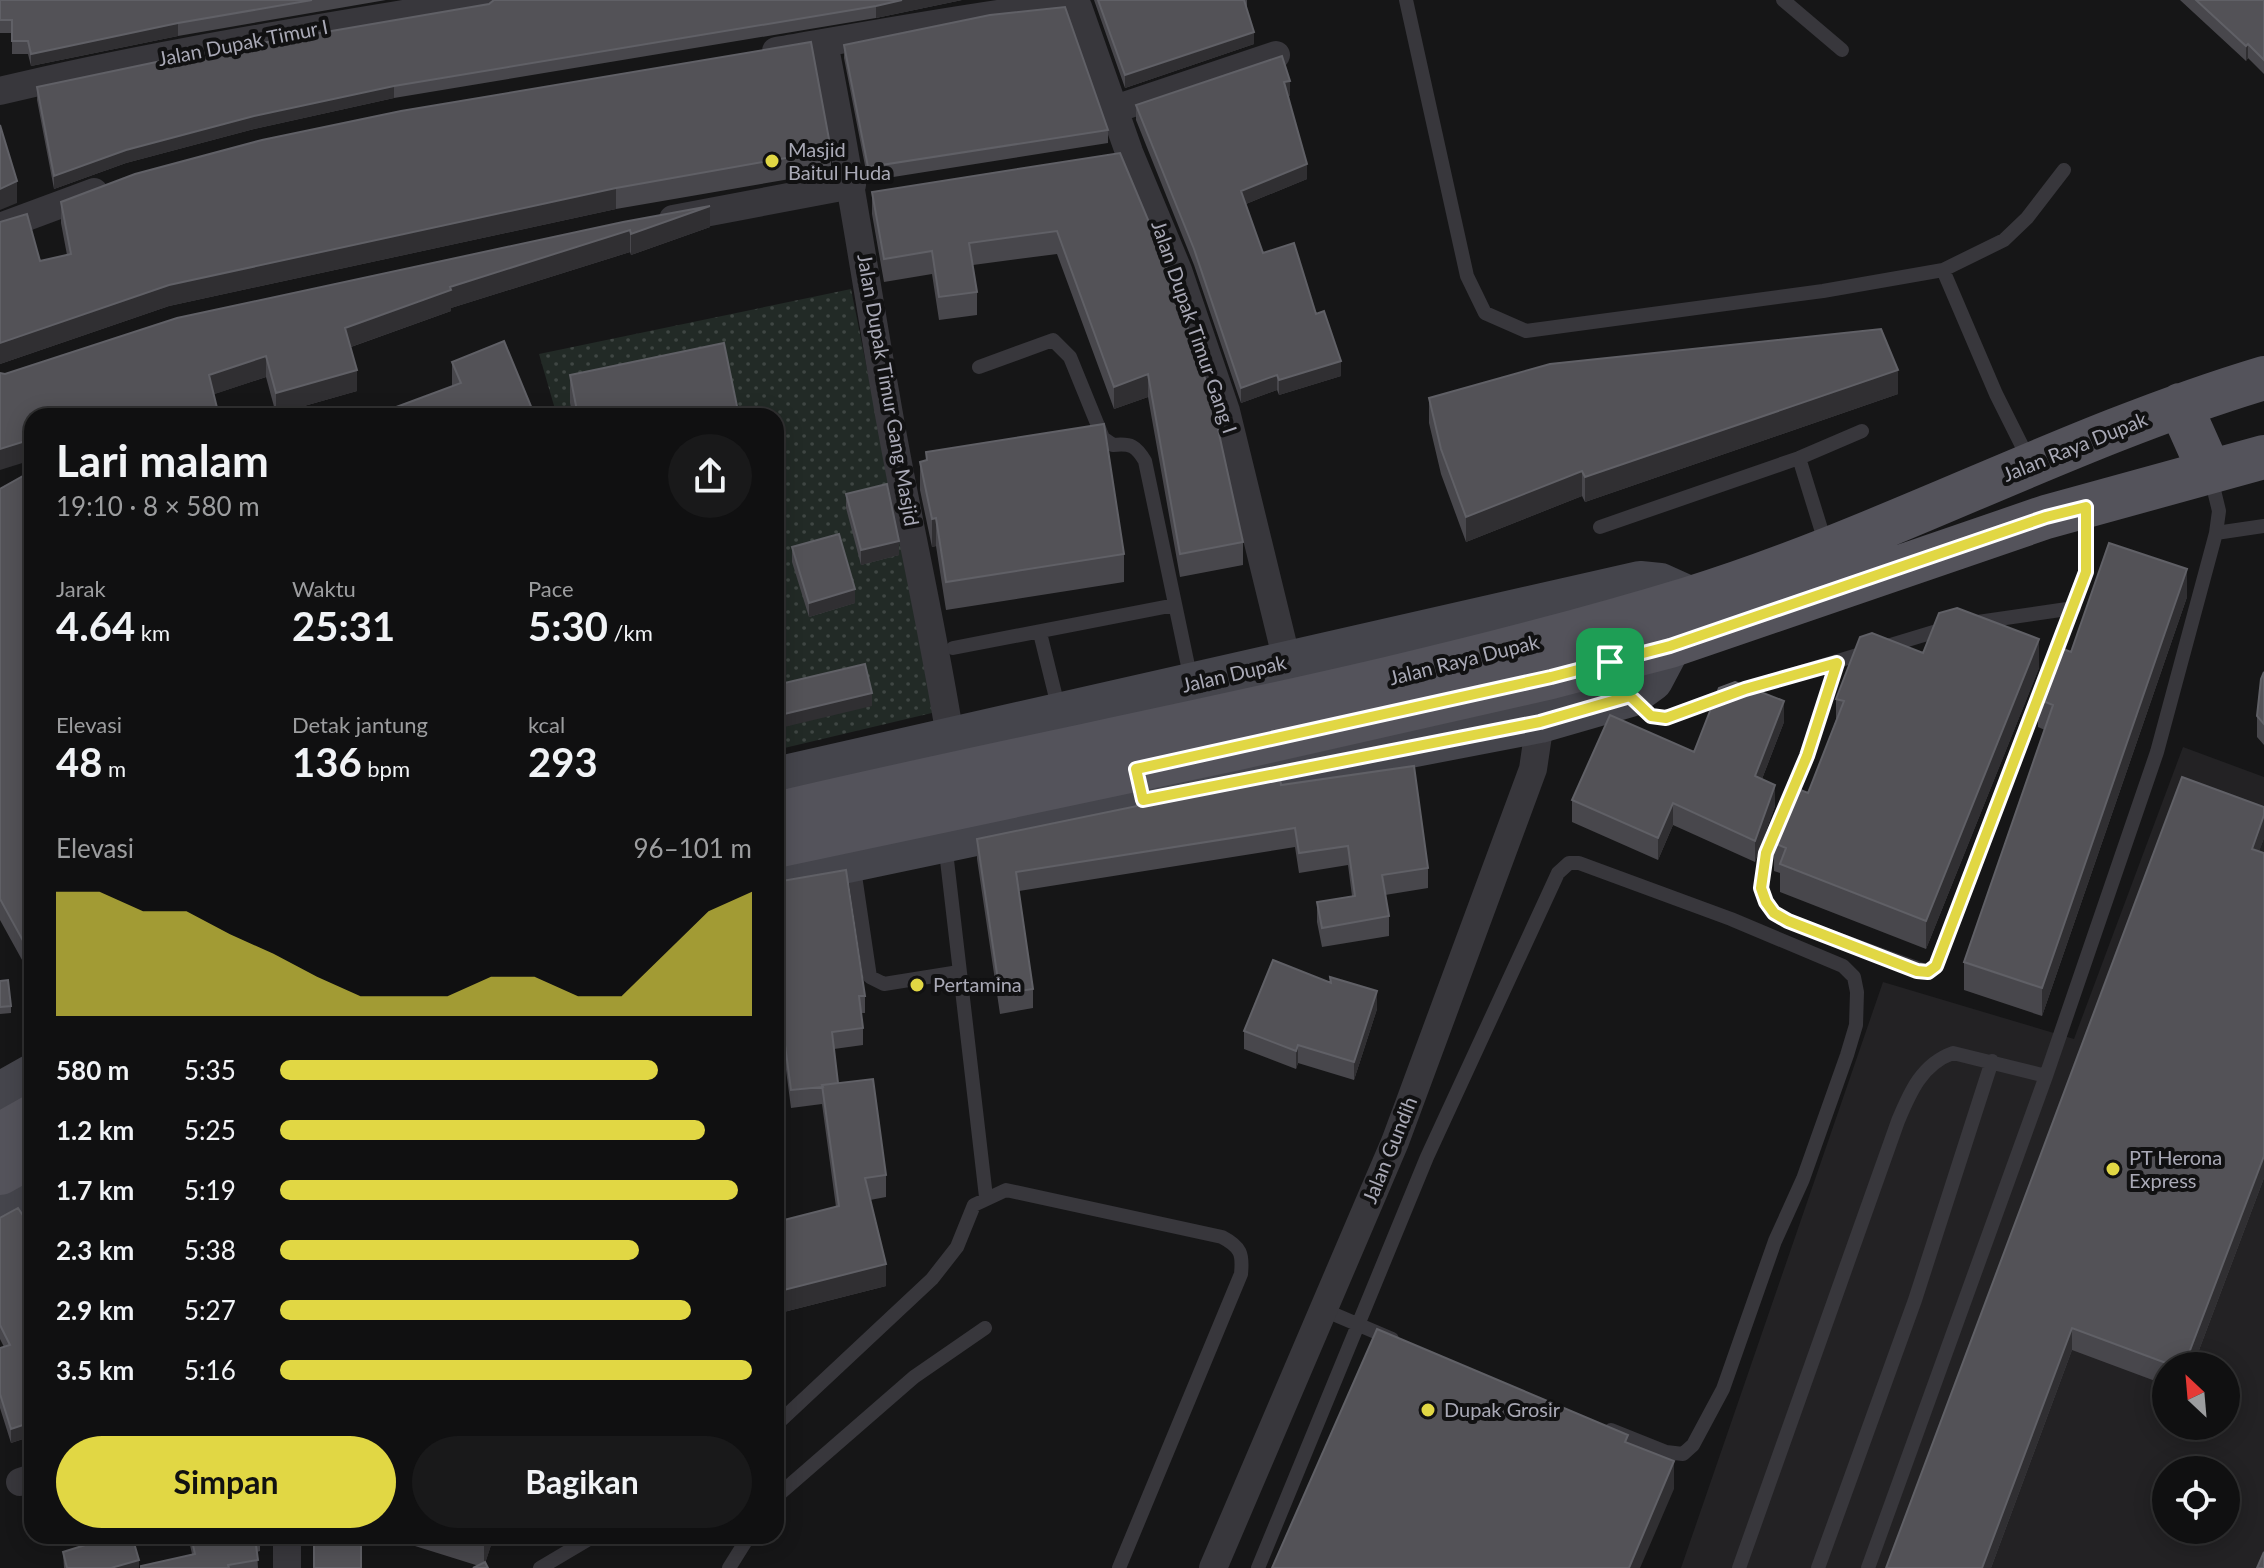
<!DOCTYPE html>
<html lang="id">
<meta charset="utf-8">
<style>
body{margin:0;font-family:Lato,sans-serif;background:#19191a;color:#f1f3f6;height:100vh;display:flex;flex-direction:column;font-size:30px;white-space:nowrap}
*{box-sizing:border-box;margin:0}
p{font-size:26px;color:#9c9d9f}
.icon{flex:none;width:44px;height:44px;fill:none;stroke:currentColor;stroke-width:2;stroke-linecap:round;stroke-linejoin:round}
.map{position:relative;flex:1;overflow:hidden}
.sheet{position:absolute;left:24px;top:408px;width:760px;height:1136px;display:flex;flex-direction:column;background:#101011;border-radius:24px;box-shadow:0 4px 20px #0003,0 0 0 2px #303031}
.sheet>*{flex:none}
.needle{width:52px;rotate:334deg}
.controls{position:absolute;left:2152px;top:1352px;display:grid;gap:16px}
.controls a{display:grid;place-items:center;width:88px;height:88px;border-radius:50%;background:#101011;box-shadow:0 4px 20px #0003,0 0 0 2px #303031;font-size:40px}
.pin{position:absolute;display:grid;place-items:center;width:68px;height:68px;color:#fff;margin:-34px;border-radius:16px;box-shadow:0 4px 12px #0006}
.round{display:grid;place-items:center;flex:none;width:84px;height:84px;border-radius:42px;background:#19191a}
.summary{display:flex;align-items:center;justify-content:space-between;height:136px;padding:0 32px}
h1{font-size:44px;font-weight:700;line-height:60px}
.stats{display:grid;grid-template-columns:repeat(3,1fr);gap:12px;height:136px;padding:8px 32px}
.stats div{display:grid;align-content:center}
.stats b{font-size:40px;font-weight:700}
.stats small{font-size:22px;font-weight:400}
.stats p{font-size:22px}
.chart{height:224px;padding:16px 32px}
.chart p{display:flex;justify-content:space-between}
.chart svg{width:100%;height:144px;margin-top:8px;fill:#e1d744;opacity:.7}
.cta{display:flex;gap:16px;margin-top:auto;padding:16px 32px}
.cta a{flex:1;height:92px;border-radius:48px;background:#e1d744;color:#111;font-size:32px;font-weight:700;line-height:92px;text-align:center}
.cta a+a{background:#19191a;color:#f1f3f6}
ul{padding:0 32px;list-style:none;font-size:26px}
li{display:grid;grid-template-columns:128px 96px 1fr;align-items:center;height:60px}
li i{height:20px;border-radius:10px;background:#e1d744}
.map>svg:first-child{display:block}
</style>
<div class="map">
<svg width="2264" height="1568" viewBox="0 0 2264 1568">
<defs>
<pattern id="grass-dots" width="8" height="8" patternUnits="userSpaceOnUse" patternTransform="scale(2)"><rect width="8" height="8" fill="#222a26"/><path d="M2 2h.1M6 6h.1" fill="none" stroke="#3f4643" stroke-width="1.8" stroke-linecap="round"/></pattern>
</defs>
<rect width="100%" height="100%" fill="#161617"/>
<path fill="#232224" fill-rule="evenodd" d="M2183,747l81,30v791h-583l202,-586 191,57zM2166,1366h60v60h-60zM2166,1470h60v60h-60z"/>
<path fill="url(#grass-dots)" d="M851,289l85,423 -160,38v-334h-219l-18,-62z"/>
<g fill="none" stroke-linecap="round" stroke-linejoin="round">
<path stroke="#38373c" stroke-width="14" d="M1406,0l61,276 18,37 41,18 297,-40 120,-21 53,124 33,66
M1783,0l59,50
M1943,270l61,-30 23,-22 37,-48
M979,367l74,-27 17,17 33,81 10,7c18,-2 23,1 32,16l46,219
M1799,458l27,87
M1600,527l199,-69 63,-27
M2216,533l48,-7
M1971,623l103,-15
M1040,633l19,77
M953,648l222,-43
M1837,663l-30,93 -41,97 -5,35 5,14 8,11 14,8 140,51 8,-6 150,-394v-59
M1633,699l18,17 15,2 79,-29 202,-61
M945,843l41,354
M853,862l17,115 14,7 75,-12
M1324,1310l68,29
M776,1425l156,-146 25,-32 17,-42 32,-15 216,47c19,10 21,17 19,37l-122,294
M776,1497l138,-120 71,-49
M540,1568l54,-32
M729,1568l20,-32
M1258,1568l169,-411 131,-284 11,-10h10l152,56 112,47 11,11 3,15 -1,33 -9,30 -44,124 -28,62 -52,148 -30,56 -10,9 -17,-2 -55,-22
M1739,1568l159,-447c12,-29 24,-57 55,-68l93,23
M1818,1568l97,-268 77,-239
M1868,1568l178,-492 111,-324 59,-219 3,-22 -8,-33"/>
<path stroke="#38373c" stroke-width="28" d="M824,43c24,118 41,236 62,354 19,113 46,226 64,340
M776,51c43,-7 280,-51 302,-44l51,145 49,118 48,141 61,250
M0,91c160,-39 324,-63 486,-91
M1115,109l161,-54
M673,219l179,-34
M0,227l94,-35
M20,1482l12,-4
M287,1536v32
M1213,1568l182,-426 138,-373 7,-47"/>
<path stroke="#45454c" stroke-width="42" d="M776,778l864,-196 20,2 31,14
M776,877l451,-95 313,-60 90,-26 22,-16 18,-34
M0,1093l32,-18
M0,1205l32,-18"/>
<path stroke="#54535b" stroke-width="44" d="M2180,405l29,65
M776,814c304,-72 613,-124 912,-215 197,-61 379,-162 576,-221
M776,846l462,-98 313,-71 119,-31 376,-129 218,-60
M0,1135l32,-18
M0,1173l32,-18"/>
</g>
<path fill="#48474c" d="M0,0h386l-208,36 -147,30 -3,-12h-16v-21h-12z
M962,0l-86,18 -482,80 -140,31 -128,34 -72,26 -17,-89v-13l452,-83z
M1094,0h153v11l7,33 -129,44z
M2180,0h84v74l-16,-16 -2,3z
M844,45l264,85v13l-240,38 -24,-123z
M1288,96l19,83 -61,25 17,49 53,61 25,62 -62,19 -2,-5 -36,13 -47,-138 -58,-145v-15l154,-9z
M831,150v22l-215,37 -447,97 -169,58v-142l40,39 27,-6 -6,-32v-21z
M1120,153l123,389v23l-63,12 -32,-180 -34,12 -57,-155 -84,11 4,27v23l-38,5 -7,-46 -48,8 -12,-68v-22z
M623,222l87,5 -79,28 -1,-3 -179,56v3l-100,36 6,44 -81,23 -10,-37 -52,17 -209,-20z
M452,362l83,54h-152v-4l69,-25z
M570,375l169,41h-166l-3,-13z
M1898,394l-313,108 -3,-6 -116,46 -25,-68 -12,-51v-25z
M926,452l198,102v28l-178,28 -10,-64 -4,1 -12,-57v-28l6,-1z
M32,471v507l-32,-58v-431z
M846,494l53,61 -38,10 -15,-57z
M792,547l63,56 -46,14 -17,-55z
M2187,597l-145,419 -78,-26v-28l81,-232 -7,-3v-28l33,-47z
M1923,653l116,15 -113,281 -146,-57v-19l-6,-2v-28l34,-50 28,-73v-21z
M2264,672v73l-7,-8v-21z
M1784,722l-22,57 13,27 -20,56 -82,-37 -15,35 -86,-38v-22l122,-48z
M1281,785l147,83v20l-43,7 4,21v20l-67,11 -5,-25v-20l35,-6 -4,-31 -49,8 -4,-26 -276,44 14,98v19l-33,6 -23,-155v-20z
M2264,807v31l-5,13 5,327 -71,188h-27v19l-94,-35 -81,218h-105z
M776,882l89,114v17h-4l2,15v17l-29,4 4,34 48,92v22l-16,3 16,86 -110,28v-92l60,-15 -14,-103 -31,4 -11,-84 -4,1z
M1330,977l47,32 -23,71 -56,-17 -2,6 -52,-20v-18l86,-48z
M0,981l11,25v7l-11,1z
M0,1218l32,11v207l-21,7 -11,-35v-60l4,-1 -4,-8z
M188,1536h77v5l-5,1v9l-3,1 1,16h-117l51,-14z
M383,1536h111l-9,27 -6,3z
M63,1552l76,16h-75z"/>
<path fill="#302f32" d="M902,0h60l-86,18v-12z
M178,23v13l-147,30v-12z
M1254,32v12l-129,44v-13z
M2248,44v14l-2,3v-15z
M1290,81v15l-6,2v-16z
M394,86v12l-140,31 -128,34 -72,26v-13l72,-26 128,-34z
M1307,164v15l-66,27v-15z
M17,181v22l-17,7v-21z
M616,188v21l-447,97 -169,58v-21l169,-58z
M710,206v21l-79,28v-21z
M630,230v22l-179,56v3l-106,38v-21l105,-41z
M266,356v21l-57,19v-21z
M1341,361v15l-62,19v-15z
M357,370v21l-81,23v-21z
M1898,370v24l-313,108v-25z
M1148,374v23l-34,12v-22z
M1277,375v15l-36,13v-15z
M32,439v21l-32,10v-21z
M1582,471v25l-116,46v-25z
M936,518v28l-4,1v-28z
M899,541v14l-38,10v-15z
M2187,569v28l-145,419v-28z
M855,589v14l-46,14v-14z
M2039,639v29l-113,281v-28z
M872,693v13l-96,23v-13z
M1784,701v21l-29,75v-21z
M1775,785v21l-20,56v-21z
M1673,803v22l-15,35v-22z
M2264,815v23l-12,33v-22z
M1377,991v18l-23,71v-18z
M1298,1045v18l-2,6v-18z
M2264,1156v22l-71,188h-9z
M886,1264v22l-110,28v-22z
M2072,1328v22l-81,218h-9z
M32,1422v14l-21,7v-14z
M1674,1461v28l-34,79h-11z
M486,1536h8l-10,31v-24z
M139,1560v8h-28z"/>
<path fill="#535257" stroke="#606066" stroke-width="2" d="M0,0h312l-134,23 -147,31 -3,-13h-16v-21h-12z
M494,0h408l-26,6 -482,80 -140,30 -128,34 -72,26 -17,-89 148,-31 304,-52z
M1098,0h146l10,32 -129,43z
M2196,0h68v60l-16,-16 -2,2z
M1065,7l43,123 -240,37 -24,-122 146,-30z
M811,42l20,108 -215,38 -447,97 -169,58v-121l27,-8 13,47 31,-7 -10,-52 74,-28 127,-34 139,-29z
M1282,56l8,25 -6,1 23,82 -66,27 22,62 31,-10 22,71 8,-3 17,50 -62,19 -2,-5 -36,13 -47,-139 -58,-144z
M0,125l17,56 -17,8z
M1120,153l42,100 48,140 33,149 -63,12 -32,-180 -34,13 -57,-156 -88,12 8,49 -38,5 -7,-46 -48,8 -12,-67z
M710,206l-79,28 -1,-4 -180,57 1,3 -106,38 12,42 -81,23 -10,-37 -57,19 10,41h-187v23l-32,10v-76l5,1 172,-56 446,-96z
M1881,329l17,41 -313,107 -3,-6 -116,46 -25,-68 -12,-51 121,-34z
M504,341l31,75h-151l-1,-4 78,-29 -9,-21z
M724,343l15,73h-161l-8,-41z
M1104,424l20,130 -178,28 -10,-64 -4,1 -12,-57 7,-2 -1,-8z
M32,471v486l-32,-58v-410z
M887,484l12,57 -38,9 -15,-56z
M839,534l16,55 -46,14 -17,-56z
M2109,543l78,26 -145,419 -78,-26 89,-257 -15,-6 20,-52 13,5z
M1957,608l82,31 -113,282 -146,-57 6,-16 -12,-5 2,-15 17,-41 15,6 36,-92 -8,-2 24,-62 12,-4 51,20 16,-40z
M865,664l7,29 -96,23v-31z
M2264,672v52l-7,-8 4,-37z
M1735,682l49,19 -29,75 20,9 -20,56 -82,-38 -15,35 -86,-38 38,-85 84,37 25,-64z
M1414,766l14,102 -46,7 7,41 -67,12 -5,-26 38,-6 -7,-50 -49,7 -4,-25 -279,44 17,117 -33,5 -23,-155 291,-60 12,-2 1,8z
M2182,777l82,30v8l-12,34 12,4v303l-80,210h-10l-102,-38 -90,240h-96z
M846,870l19,126h-6l4,32 -31,4 6,51 -16,2 1,2 -32,3 -11,-83h-4v-125z
M1273,960l58,23 -1,-6 47,14 -23,71 -56,-17 -2,6 -52,-20z
M8,980l3,26 -11,1v-26z
M873,1079l13,96 -21,3 21,86 -110,28v-70l63,-16 -17,-121z
M18,1208l14,21v193l-21,7 -11,-35v-46l10,-3 -10,-20v-107z
M1377,1329l251,106 -3,7 49,19 -45,107h-357z
M114,1536h18l7,24 -28,8h-44l-4,-16z
M191,1536h68l-4,2 3,22 -30,5 1,3h-88v-2l54,-12z
M314,1536h47v32h-47z
M462,1536h24l-2,7z
M2264,1552v16h-7z
M485,1562l3,6h-15z"/>
<g fill="none" stroke-linecap="round" stroke-linejoin="round">
<g stroke="#fff" stroke-width="16">
<path id="route" d="M2086,507v65l-150,394 -8,6 -11,-1 -129,-50 -14,-8 -8,-11 -5,-14 5,-35 41,-97 30,-93 -92,26 -79,29 -15,-2 -21,-20 -90,26 -397,78 -7,-31 415,-92 119,-31 376,-129z"/>
</g>
<use href="#route" stroke="#e1d744" stroke-width="10"/>
</g>
<g fill="#e1d744" stroke="#111112" stroke-width="3">
<circle cx="772" cy="161" r="8"/>
<circle cx="917" cy="985" r="8"/>
<circle cx="2113" cy="1169" r="8"/>
<circle cx="1428" cy="1410" r="8"/>
</g>
<g text-anchor="middle" stroke-width="8" stroke-linejoin="round" paint-order="stroke">
<g font-size="20" fill="#a9a9b6" stroke="#111112">
<text transform="translate(243 43) rotate(-11)" y="7">Jalan Dupak Timur I</text>
<text transform="translate(1194 327) rotate(71)" y="7">Jalan Dupak Timur Gang I</text>
<text transform="translate(888 390) rotate(80)" y="7">Jalan Dupak Timur Gang Masjid</text>
<text transform="translate(2075 447) rotate(-22)" y="7">Jalan Raya Dupak</text>
<text transform="translate(1464 660) rotate(-14)" y="7">Jalan Raya Dupak</text>
<text transform="translate(1234 674) rotate(-13)" y="7">Jalan Dupak</text>
<text transform="translate(1390 1150) rotate(-68)" y="7">Jalan Gundih</text>
</g>
<g font-size="20" fill="#a9a9b6" stroke="#111112" text-anchor="start">
<text x="788" y="157">Masjid<tspan x="788" dy="23">Baitul Huda</tspan></text>
<text x="933" y="992">Pertamina</text>
<text x="2129" y="1165">PT Herona<tspan x="2129" dy="23">Express</tspan></text>
<text x="1444" y="1417">Dupak Grosir</text>
</g>
</g>
</svg>
<div class="controls">
<a><svg class="needle" viewBox="-14 -14 28 28"><path d="M0-13l5 13h-10z" fill="#e53935"/><path d="M0 13l5-13h-10z" fill="#9c9d9f"/></svg></a>
<a><svg class="icon" aria-label="locate" viewBox="0 0 24 24"><circle cx="12" cy="12" r="6"/><path d="M12 2v4M12 18v4M2 12h4M18 12h4"/></svg></a>
</div>
<div class="pin" style="left:1610px;top:662px;background:#1e9e55"><svg class="icon" aria-label="arrive" viewBox="0 0 24 24"><path d="M6 21V4h12l-3 4 3 4H6"/></svg></div>
<section class="sheet">
<div class="summary"><div><h1>Lari malam</h1><p>19:10 · 8 × 580 m</p></div><a class="round"><svg class="icon" aria-label="share" viewBox="0 0 24 24"><path d="M12 15V3M7 8l5-5 5 5M5 13v7h14v-7"/></svg></a></div>
<div class="stats">
<div><p>Jarak</p><b>4.64<small> km</small></b></div>
<div><p>Waktu</p><b>25:31</b></div>
<div><p>Pace</p><b>5:30<small> /km</small></b></div>
</div>
<div class="stats">
<div><p>Elevasi</p><b>48<small> m</small></b></div>
<div><p>Detak jantung</p><b>136<small> bpm</small></b></div>
<div><p>kcal</p><b>293</b></div>
</div>
<div class="chart"><p><span>Elevasi</span>96–101 m</p>
<svg viewBox="0 0 160 44" preserveAspectRatio="none"><path d="M0 44V6L10 6L20 12L30 12L40 19L50 25L60 32L70 38L80 38L90 38L100 32L110 32L120 38L130 38L140 25L150 12L160 6V44z"/></svg>
</div>
<ul>
<li><b>580 m</b>5:35<i style="width:80%"></i></li>
<li><b>1.2 km</b>5:25<i style="width:90%"></i></li>
<li><b>1.7 km</b>5:19<i style="width:97%"></i></li>
<li><b>2.3 km</b>5:38<i style="width:76%"></i></li>
<li><b>2.9 km</b>5:27<i style="width:87%"></i></li>
<li><b>3.5 km</b>5:16<i style="width:100%"></i></li>
</ul>
<div class="cta"><a>Simpan</a><a>Bagikan</a></div>
</section>
</div>
